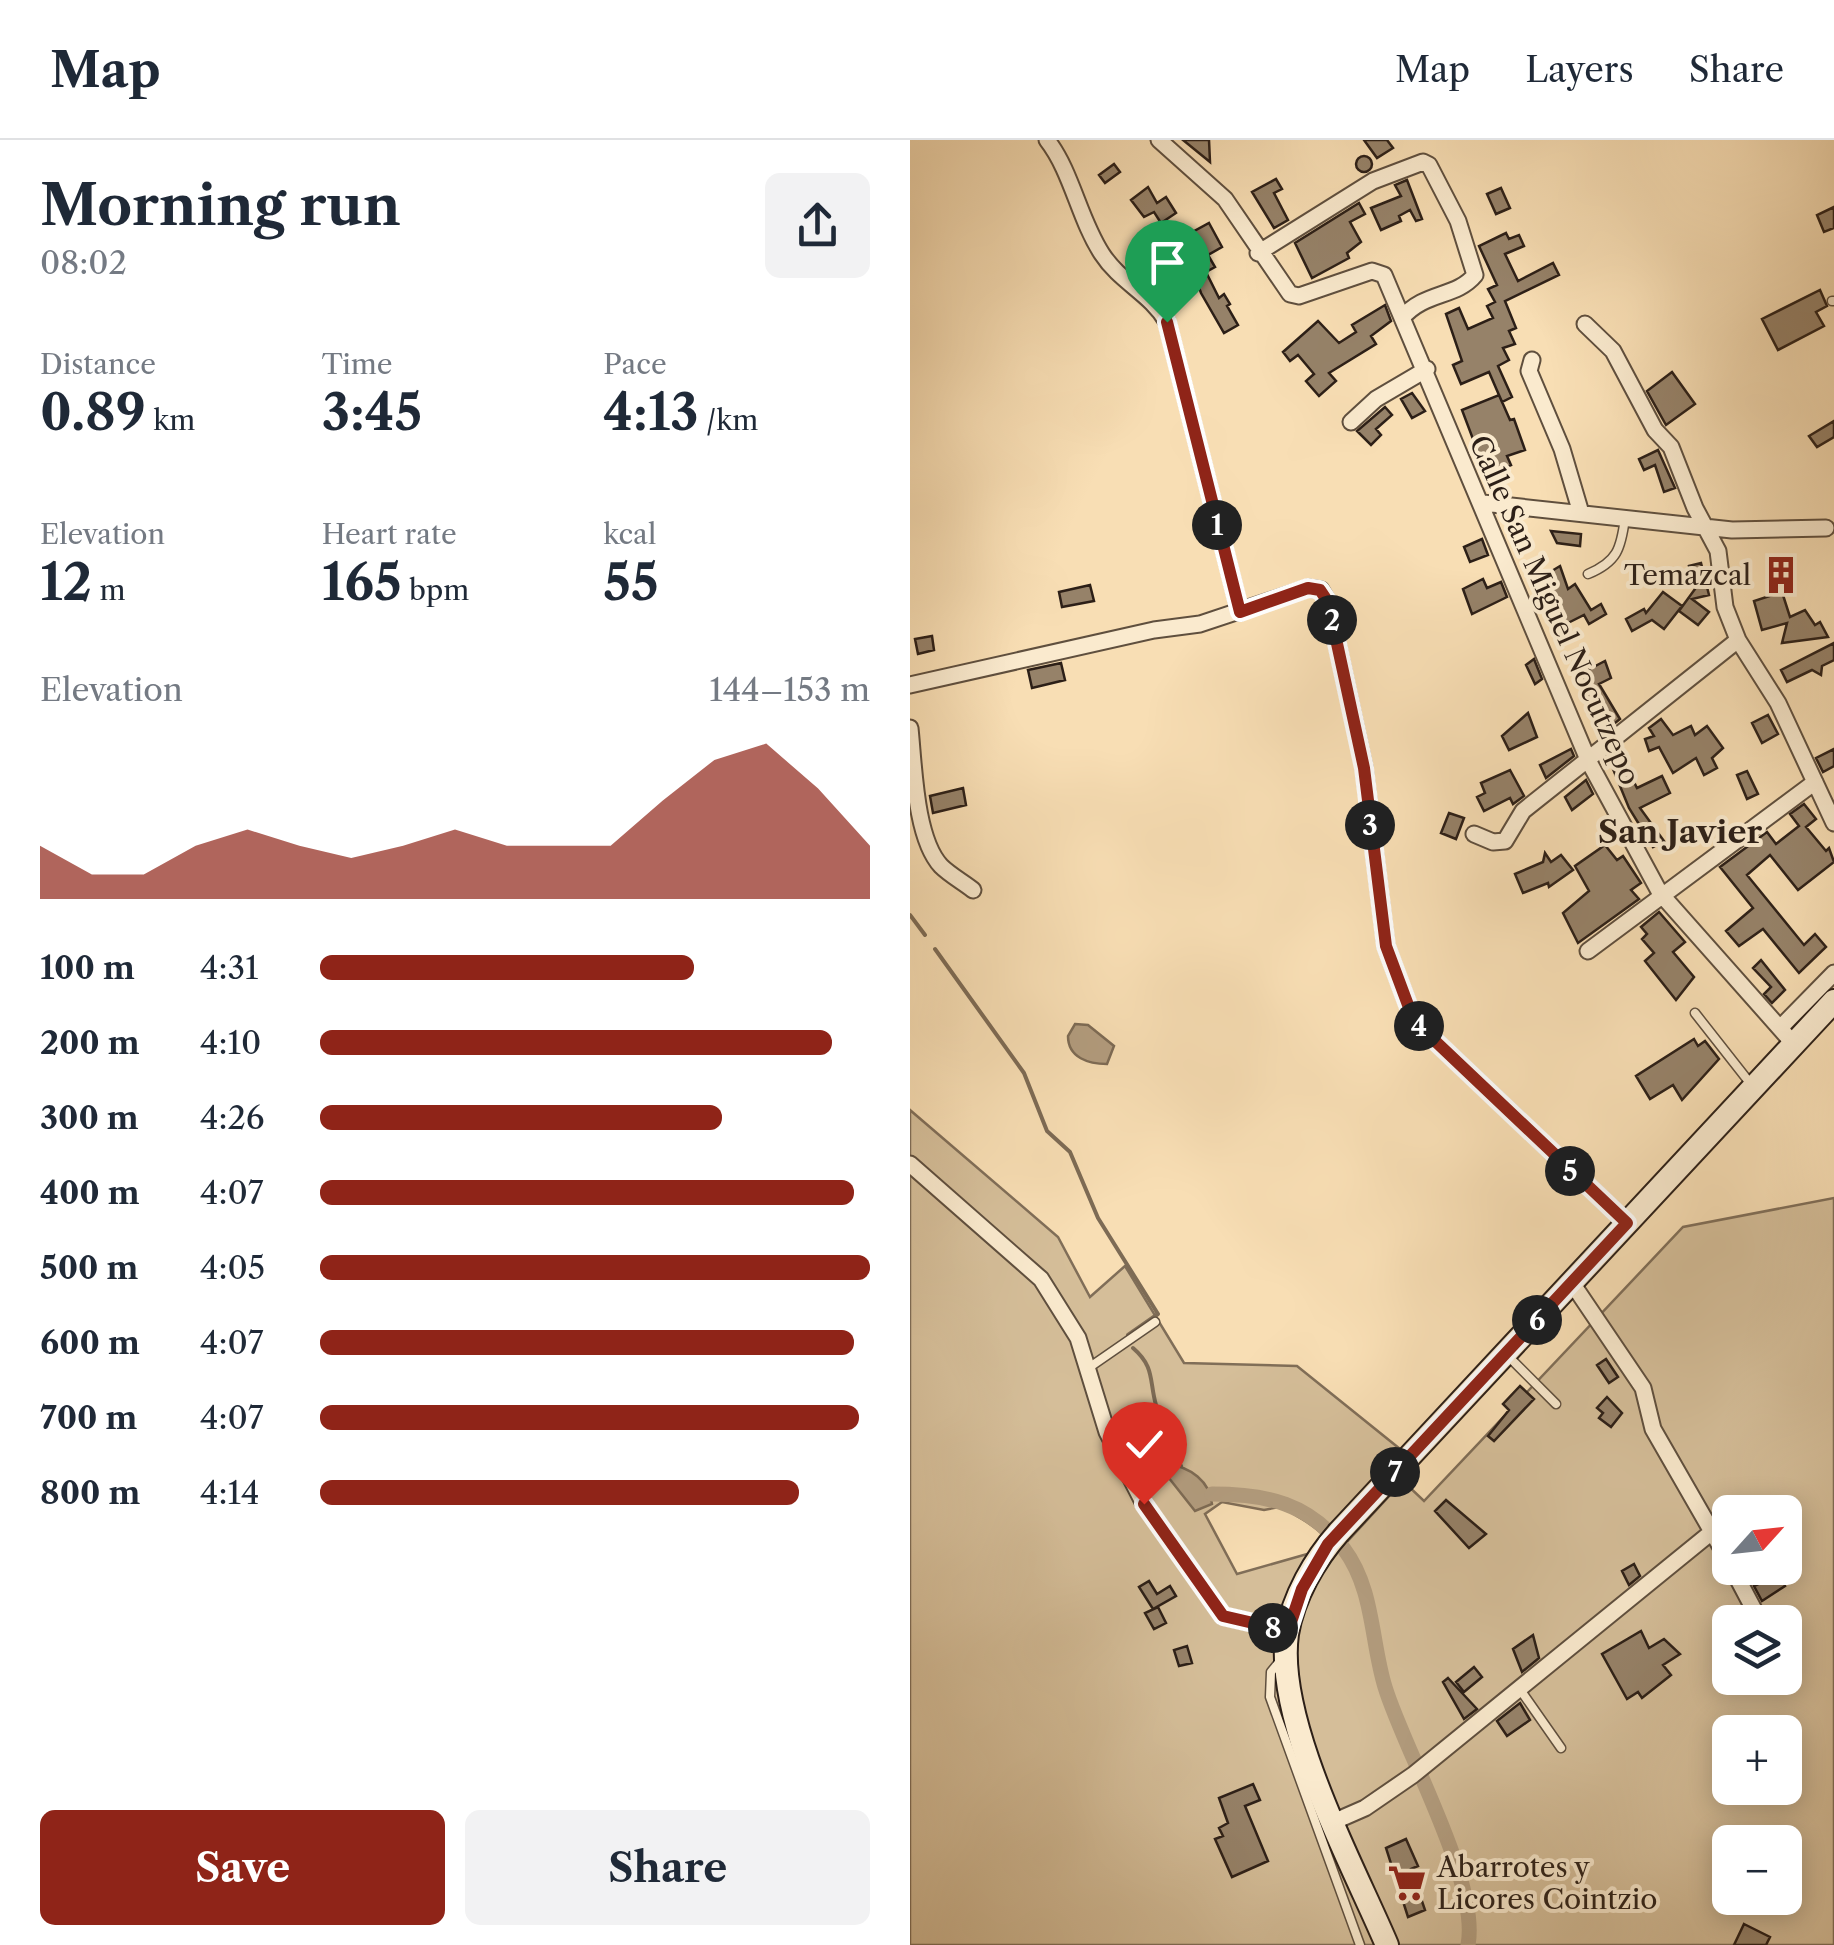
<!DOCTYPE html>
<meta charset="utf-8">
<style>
body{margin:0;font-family:"Libre Caslon Text",serif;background:#f2f2f3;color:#1f2937;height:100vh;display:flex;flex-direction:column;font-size:38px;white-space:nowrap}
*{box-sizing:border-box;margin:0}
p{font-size:32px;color:#747a83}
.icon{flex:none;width:55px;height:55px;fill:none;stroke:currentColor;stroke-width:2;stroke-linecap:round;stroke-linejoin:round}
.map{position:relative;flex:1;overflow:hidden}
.side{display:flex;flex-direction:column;background:#fff;width:910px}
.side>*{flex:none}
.needle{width:65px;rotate:63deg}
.controls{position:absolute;left:802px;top:1355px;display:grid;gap:20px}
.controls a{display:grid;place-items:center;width:90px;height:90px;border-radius:15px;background:#fff;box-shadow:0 5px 25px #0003;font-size:50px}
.pin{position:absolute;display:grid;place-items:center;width:85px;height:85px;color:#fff;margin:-102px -42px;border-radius:50% 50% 50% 0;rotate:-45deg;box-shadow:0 0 10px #0007}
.pin .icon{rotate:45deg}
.km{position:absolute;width:50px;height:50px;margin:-25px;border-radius:50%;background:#222;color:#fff;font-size:28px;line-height:50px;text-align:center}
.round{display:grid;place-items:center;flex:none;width:105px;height:105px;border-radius:15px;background:#f2f2f3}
.summary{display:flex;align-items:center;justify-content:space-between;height:170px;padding:0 40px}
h1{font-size:55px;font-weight:800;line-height:75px}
.metrics{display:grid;grid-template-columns:repeat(3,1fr);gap:15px;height:170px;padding:10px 40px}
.metrics div{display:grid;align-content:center}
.metrics b{font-size:50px;font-weight:800}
.metrics small{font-size:28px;font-weight:400}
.metrics p{font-size:28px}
.chart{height:280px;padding:20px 40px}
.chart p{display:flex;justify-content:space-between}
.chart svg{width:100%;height:180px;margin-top:10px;fill:#8f2418;opacity:.7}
.action{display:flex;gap:20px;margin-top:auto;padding:20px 40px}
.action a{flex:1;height:115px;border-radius:15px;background:#8f2418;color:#fff;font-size:40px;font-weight:800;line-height:115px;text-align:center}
.action a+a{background:#f2f2f3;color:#1f2937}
ul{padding:0 40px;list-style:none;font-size:32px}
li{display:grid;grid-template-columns:160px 120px 1fr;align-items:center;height:75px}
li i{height:25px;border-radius:12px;background:#8f2418}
header{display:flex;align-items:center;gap:60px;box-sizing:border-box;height:140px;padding:0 50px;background:#fff;border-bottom:2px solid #e0e1e3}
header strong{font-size:48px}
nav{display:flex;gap:55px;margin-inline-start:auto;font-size:35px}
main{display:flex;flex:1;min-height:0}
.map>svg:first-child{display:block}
</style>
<header>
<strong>Map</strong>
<nav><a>Map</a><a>Layers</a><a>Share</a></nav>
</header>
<main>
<section class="side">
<div class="summary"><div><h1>Morning run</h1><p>08:02</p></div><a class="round"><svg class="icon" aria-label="share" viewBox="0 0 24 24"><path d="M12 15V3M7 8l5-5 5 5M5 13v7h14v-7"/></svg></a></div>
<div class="metrics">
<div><p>Distance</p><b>0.89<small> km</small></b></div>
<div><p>Time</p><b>3:45</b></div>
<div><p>Pace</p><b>4:13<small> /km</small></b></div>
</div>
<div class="metrics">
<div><p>Elevation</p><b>12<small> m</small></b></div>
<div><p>Heart rate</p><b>165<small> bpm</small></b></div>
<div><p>kcal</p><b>55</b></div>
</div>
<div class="chart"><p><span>Elevation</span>144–153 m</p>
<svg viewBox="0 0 160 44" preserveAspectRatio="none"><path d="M0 44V31L10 38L20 38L30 31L40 27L50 31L60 34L70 31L80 27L90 31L100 31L110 31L120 20L130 10L140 6L150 17L160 31V44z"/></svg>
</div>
<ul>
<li><b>100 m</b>4:31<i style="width:68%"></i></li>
<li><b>200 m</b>4:10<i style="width:93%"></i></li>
<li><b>300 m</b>4:26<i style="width:73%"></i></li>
<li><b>400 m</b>4:07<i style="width:97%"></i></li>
<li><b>500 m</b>4:05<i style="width:100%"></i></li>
<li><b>600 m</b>4:07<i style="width:97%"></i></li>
<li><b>700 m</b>4:07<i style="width:98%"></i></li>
<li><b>800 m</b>4:14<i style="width:87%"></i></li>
</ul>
<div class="action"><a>Save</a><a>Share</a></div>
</section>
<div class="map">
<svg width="924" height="1805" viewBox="0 0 924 1805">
<rect width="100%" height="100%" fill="#f8deb4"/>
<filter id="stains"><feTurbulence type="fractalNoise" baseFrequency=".002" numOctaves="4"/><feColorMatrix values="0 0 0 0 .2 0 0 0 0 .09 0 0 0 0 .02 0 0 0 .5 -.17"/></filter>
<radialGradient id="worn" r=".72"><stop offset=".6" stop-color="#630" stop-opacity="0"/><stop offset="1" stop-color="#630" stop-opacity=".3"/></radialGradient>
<path fill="#d5be99" stroke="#806e58" stroke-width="2.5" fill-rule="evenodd" d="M0,970l148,127 32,60 35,-31 59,97 113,3 103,83 -77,86c-13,-14 -27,-17 -39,-29l-20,4 -42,-8 -17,12 32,60 109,-31 57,-62 21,20 259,-274 151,-29v747h-924zM820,1372h55v56h-55zM820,1482h55v56h-55zM820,1592h55v56h-55zM820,1702h55v56h-55z"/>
<path fill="#b39d7f" stroke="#7d6b55" stroke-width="2.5" d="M165,884l13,1 26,21 -7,18c-18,0 -39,-6 -39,-28z
M258,1324c22,3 42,17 44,40l-17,7 -30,-38z"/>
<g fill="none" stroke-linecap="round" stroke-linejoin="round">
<path stroke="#7d6b55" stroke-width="4" d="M0,775l15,20
M25,809l89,124 23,58 23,21 28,66 60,96 -30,21
M223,1208c22,19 16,32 23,57 6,21 16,41 25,61"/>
<path stroke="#b39d7f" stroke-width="15" d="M302,1354c55,0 97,9 132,55 30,40 27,93 41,138 19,63 95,195 83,258"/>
</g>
<path fill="#968269" stroke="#2c1f17" stroke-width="2.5" d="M273,0h26l1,22z
M454,0h23l6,8 -16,10z
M446 24a8 8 0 1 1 16 0a8 8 0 1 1-16 0Z
M204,24l6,8 -15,11 -6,-8z
M366,39l6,10 -8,4 14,27 -14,8 -22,-36z
M497,40l15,39 -6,2 -6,-11 -11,6 2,5 -20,9 -10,-22 30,-12 -6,-11z
M238,47l9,16 9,-6 10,16 -15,10 -7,-11 -10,5 -13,-17z
M591,48l9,20 -14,6 -9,-20z
M449,63l6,11 -15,8 11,20 -14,11 2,5 -37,20 -17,-35z
M924,67v21l-10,4 -7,-17z
M299,83l13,24 -14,8 7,12 -9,5 13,26 5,-4 6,10 -3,2 11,19 -14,8 -23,-40 -13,-37 8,-5 -9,-16z
M596,93l3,6 10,-4 5,11 -19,8 13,27 35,-18 6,12 -54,26 11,27 -7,3 6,13 -12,4 6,12 -11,6 14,31 -10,5 -13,-30 -28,12 -8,-19 9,-4 -16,-47 13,-6 9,21 25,-11 -6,-12 8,-4 -7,-13 9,-4 -18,-39z
M910,150l7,16 -11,6 8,14 -46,24 -16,-31z
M475,165l6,16 -20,15 5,8 -47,29 7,8 -17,15 -13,-15 8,-7 -16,-19 -8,6 -7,-9 35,-31 21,22 17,-11 -4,-7z
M762,232l23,32 -29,21 -19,-34z
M502,253l13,18 -13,7 -11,-19z
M589,255l11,25 4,-1 11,31 -18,6 4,9 -7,3 4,8 -18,8 -28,-74z
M475,267l7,8 -16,14 5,6 -10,10 -14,-14z
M924,281v16l-17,10 -8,-11z
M748,310l17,38 -11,4 -9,-27 -11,5 -5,-11z
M641,391l30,3 -1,12 -23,-3z
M572,399l6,16 -18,7 -6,-15z
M791,423l8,32 -17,4 17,13 -11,13 -19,-14 16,-22 -6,-23z
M650,426l8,23 7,-5 16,26 10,-6 5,10 -17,10 -5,-9 -18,9 -29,-44z
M573,439l4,9 14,-6 6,15 -35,17 -9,-25z
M180,445l4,16 -32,6 -3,-15z
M753,452l19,14 -18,23 -12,-9 -20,11 -6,-12 18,-10 2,4z
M872,452l8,25 15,-7 10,15 5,-3 8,15 -46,6 5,-20 -25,7 -8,-29z
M22,496l2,14 -16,4 -3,-15z
M924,503v17l-12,6 -1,9 -9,-5 -25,12 -6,-12z
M624,519l8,20 -7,5 -9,-19z
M695,521l6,17 -12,6 21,35 -15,12 -25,-45 6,-3 -4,-10z
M151,523l4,17 -33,8 -4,-18z
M618,573l9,24 -28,13 -7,-14z
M858,575l10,19 -16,9 -10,-20z
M751,579l12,16 18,-9 4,9 12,-9 16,22 -11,10 5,10 -13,7 -8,-17 -23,15 -14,-26 -10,4 -4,-12 9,-3 -5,-8z
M661,609l3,7 -28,22 -6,-13z
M924,609v17l-11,6 -7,-14z
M715,624l12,24 25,-12 8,17 -30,15 24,33 -11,6 -24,-39 -16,-39z
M600,630l14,26 -11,8 -3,-6 -26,13 -7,-14 8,-4 -4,-10z
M837,631l11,23 -11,5 -10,-24z
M676,640l7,14 -21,16 -7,-13z
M53,648l3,17 -33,8 -3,-17z
M894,664l12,15 -10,8 20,24 3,-3 5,14 -36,28 -28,-35 -23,20 57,70 11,-11 11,13 -27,26 -36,-44 -24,17 -13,-15 27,-23 -33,-41 47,-35 9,12 23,-18 -9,-12z
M539,673l15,5 -8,21 -15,-6z
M695,705l12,15 6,-4 18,27 -10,7 8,9 -61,44 -15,-30 26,-22 -14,-25z
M635,713l6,9 10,-7 12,15 -24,17 -1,-4 -25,10 -8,-19 28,-12z
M749,772l26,30 -12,10 21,25 -18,23 -31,-39 9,-8 -12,-14 5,-5 -6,-7z
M851,820l24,30 -13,13 -8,-9 7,-7 -18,-19z
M784,899l4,7 7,-5 14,18 -37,41 -9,-15 -23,14 -14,-23z
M696,1219l12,18 -9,6 -12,-18z
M610,1246l14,13 -40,42 -6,-5 21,-26 -6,-6z
M697,1257l15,16 -11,14 -12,-9 4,-5 -6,-5z
M536,1360l40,34 -17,14 -34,-37z
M724,1424l6,12 -11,9 -7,-14z
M869,1434l6,12 -23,15 -8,-15z
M239,1441l8,13 13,-8 6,10 -23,13 -14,-22z
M248,1467l8,16 -12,6 -9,-16z
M731,1491l8,17 15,-9 16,15 -17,11 8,10 -29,23 -4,-6 -11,7 -25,-45z
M623,1495l6,23 -17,14 -9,-23z
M277,1506l5,17 -13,3 -5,-16z
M564,1527l8,10 -18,15 -8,-10z
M538,1538l29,31 -13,10 -21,-37z
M610,1563l10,17 -23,16 -10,-15z
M343,1644l7,16 -15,6 23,55 -36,16 -17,-38 8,-3 -4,-8 9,-5 -9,-25z
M496,1699l12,27 -7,3 14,41 -17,7 -22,-69z
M834,1784l26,13 -4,8h-32z"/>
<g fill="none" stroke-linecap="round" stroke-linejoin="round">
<g stroke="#5f4f3e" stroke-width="11">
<path id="lane" d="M922,161h2
M678,434c29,-12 33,-25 37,-56
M785,873l55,70
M599,1217l47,47
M177,1229l68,-47
M370,1521l-9,11 -1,25 90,248
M609,1548l42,60"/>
</g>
<g stroke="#5f4f3e" stroke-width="19">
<path id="street" d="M137,0c25,32 32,79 55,114 18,28 49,40 65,68l73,290
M249,0l66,59 65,95 9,2 73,-25 12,4 205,487 71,131 133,150
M348,113l115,-72 50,-19 6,3 29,56 17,54c-19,23 -50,16 -73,43
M675,184l28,27 42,79 16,17 24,61 23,43 7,56 13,33 40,63 56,120
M622,220l-3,11 33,78 19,64
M441,282l25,-23 51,-30
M573,363l249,27 94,-2
M0,545l244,-55 46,-6 108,-36 13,2 7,12 36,165 22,179 28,75 213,202
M0,588c4,37 5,110 31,138 9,9 22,16 32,24
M564,694l19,8 12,-1 18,-30 215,-171
M678,811l227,-169
M870,888l54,-55
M0,1024l131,115 37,59 29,94 37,72 79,112 65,15
M662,1143l71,105 10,41 77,134
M822,1428l28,53
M423,1682l32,-14 48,-33 300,-244"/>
</g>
<g stroke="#2c1f17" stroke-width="26">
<path id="secondary" d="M477,1805c-35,-82 -112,-224 -100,-311 6,-37 28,-75 52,-102l495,-531"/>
</g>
<use href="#lane" stroke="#faeace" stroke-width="8"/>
<use href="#street" stroke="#faeace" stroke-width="15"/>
<use href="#secondary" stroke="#faeace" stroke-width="22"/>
</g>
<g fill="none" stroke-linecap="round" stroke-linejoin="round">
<g stroke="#fff" stroke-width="20">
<path id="route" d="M234,1364l79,112 65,15 14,-42 26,-45 299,-321 -213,-202 -28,-75 -22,-178 -36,-166 -8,-12 -12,-2 -68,24 -73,-290"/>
</g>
<use href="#route" stroke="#8f2418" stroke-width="12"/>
</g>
<defs>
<g id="building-bare" transform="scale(3)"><path d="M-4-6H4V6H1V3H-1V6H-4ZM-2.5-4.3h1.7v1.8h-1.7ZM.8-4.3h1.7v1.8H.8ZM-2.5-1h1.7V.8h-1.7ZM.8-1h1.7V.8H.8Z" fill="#8f2418" stroke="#faeace" stroke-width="2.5" paint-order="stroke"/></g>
<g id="supermarket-bare" transform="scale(3)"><path d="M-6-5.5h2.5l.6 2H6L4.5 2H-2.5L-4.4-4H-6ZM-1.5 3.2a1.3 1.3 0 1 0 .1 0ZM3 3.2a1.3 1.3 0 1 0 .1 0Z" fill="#8f2418" stroke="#faeace" stroke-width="2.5" paint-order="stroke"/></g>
</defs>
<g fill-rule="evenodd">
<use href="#building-bare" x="871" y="435"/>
<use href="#supermarket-bare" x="497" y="1743"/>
</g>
<g text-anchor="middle" stroke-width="8" stroke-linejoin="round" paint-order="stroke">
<g font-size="28" fill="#2c1f17" stroke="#faeace" text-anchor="end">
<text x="841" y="445">Temazcal</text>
<text x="527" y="1737" text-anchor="start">Abarrotes y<tspan x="527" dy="32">Licores Cointzio</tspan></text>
</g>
<g font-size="28" fill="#2c1f17" stroke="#faeace">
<text transform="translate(645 470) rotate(66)" y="10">Calle San Miguel Nocutzepo</text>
</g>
<g font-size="32" font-weight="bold" fill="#2c1f17" stroke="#faeace">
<text x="770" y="703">San Javier</text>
</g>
</g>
<rect width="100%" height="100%" filter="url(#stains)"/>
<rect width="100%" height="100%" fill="url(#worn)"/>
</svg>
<div class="controls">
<a><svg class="needle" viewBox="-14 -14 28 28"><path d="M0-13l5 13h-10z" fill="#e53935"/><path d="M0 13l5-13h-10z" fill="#747a83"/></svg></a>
<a><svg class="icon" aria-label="layers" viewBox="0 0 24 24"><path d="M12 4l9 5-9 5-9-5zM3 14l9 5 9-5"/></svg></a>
<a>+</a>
<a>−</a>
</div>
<div class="pin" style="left:257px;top:182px;background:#1e9e55"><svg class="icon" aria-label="arrive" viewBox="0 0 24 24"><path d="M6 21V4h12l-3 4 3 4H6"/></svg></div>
<div class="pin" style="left:234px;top:1364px;background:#d93025"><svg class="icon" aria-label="check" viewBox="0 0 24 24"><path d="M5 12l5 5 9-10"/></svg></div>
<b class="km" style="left:307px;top:385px">1</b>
<b class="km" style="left:422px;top:480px">2</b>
<b class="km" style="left:460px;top:685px">3</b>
<b class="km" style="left:509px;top:886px">4</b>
<b class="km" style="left:660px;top:1031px">5</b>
<b class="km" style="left:627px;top:1180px">6</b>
<b class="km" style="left:485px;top:1332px">7</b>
<b class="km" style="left:363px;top:1488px">8</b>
</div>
</main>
